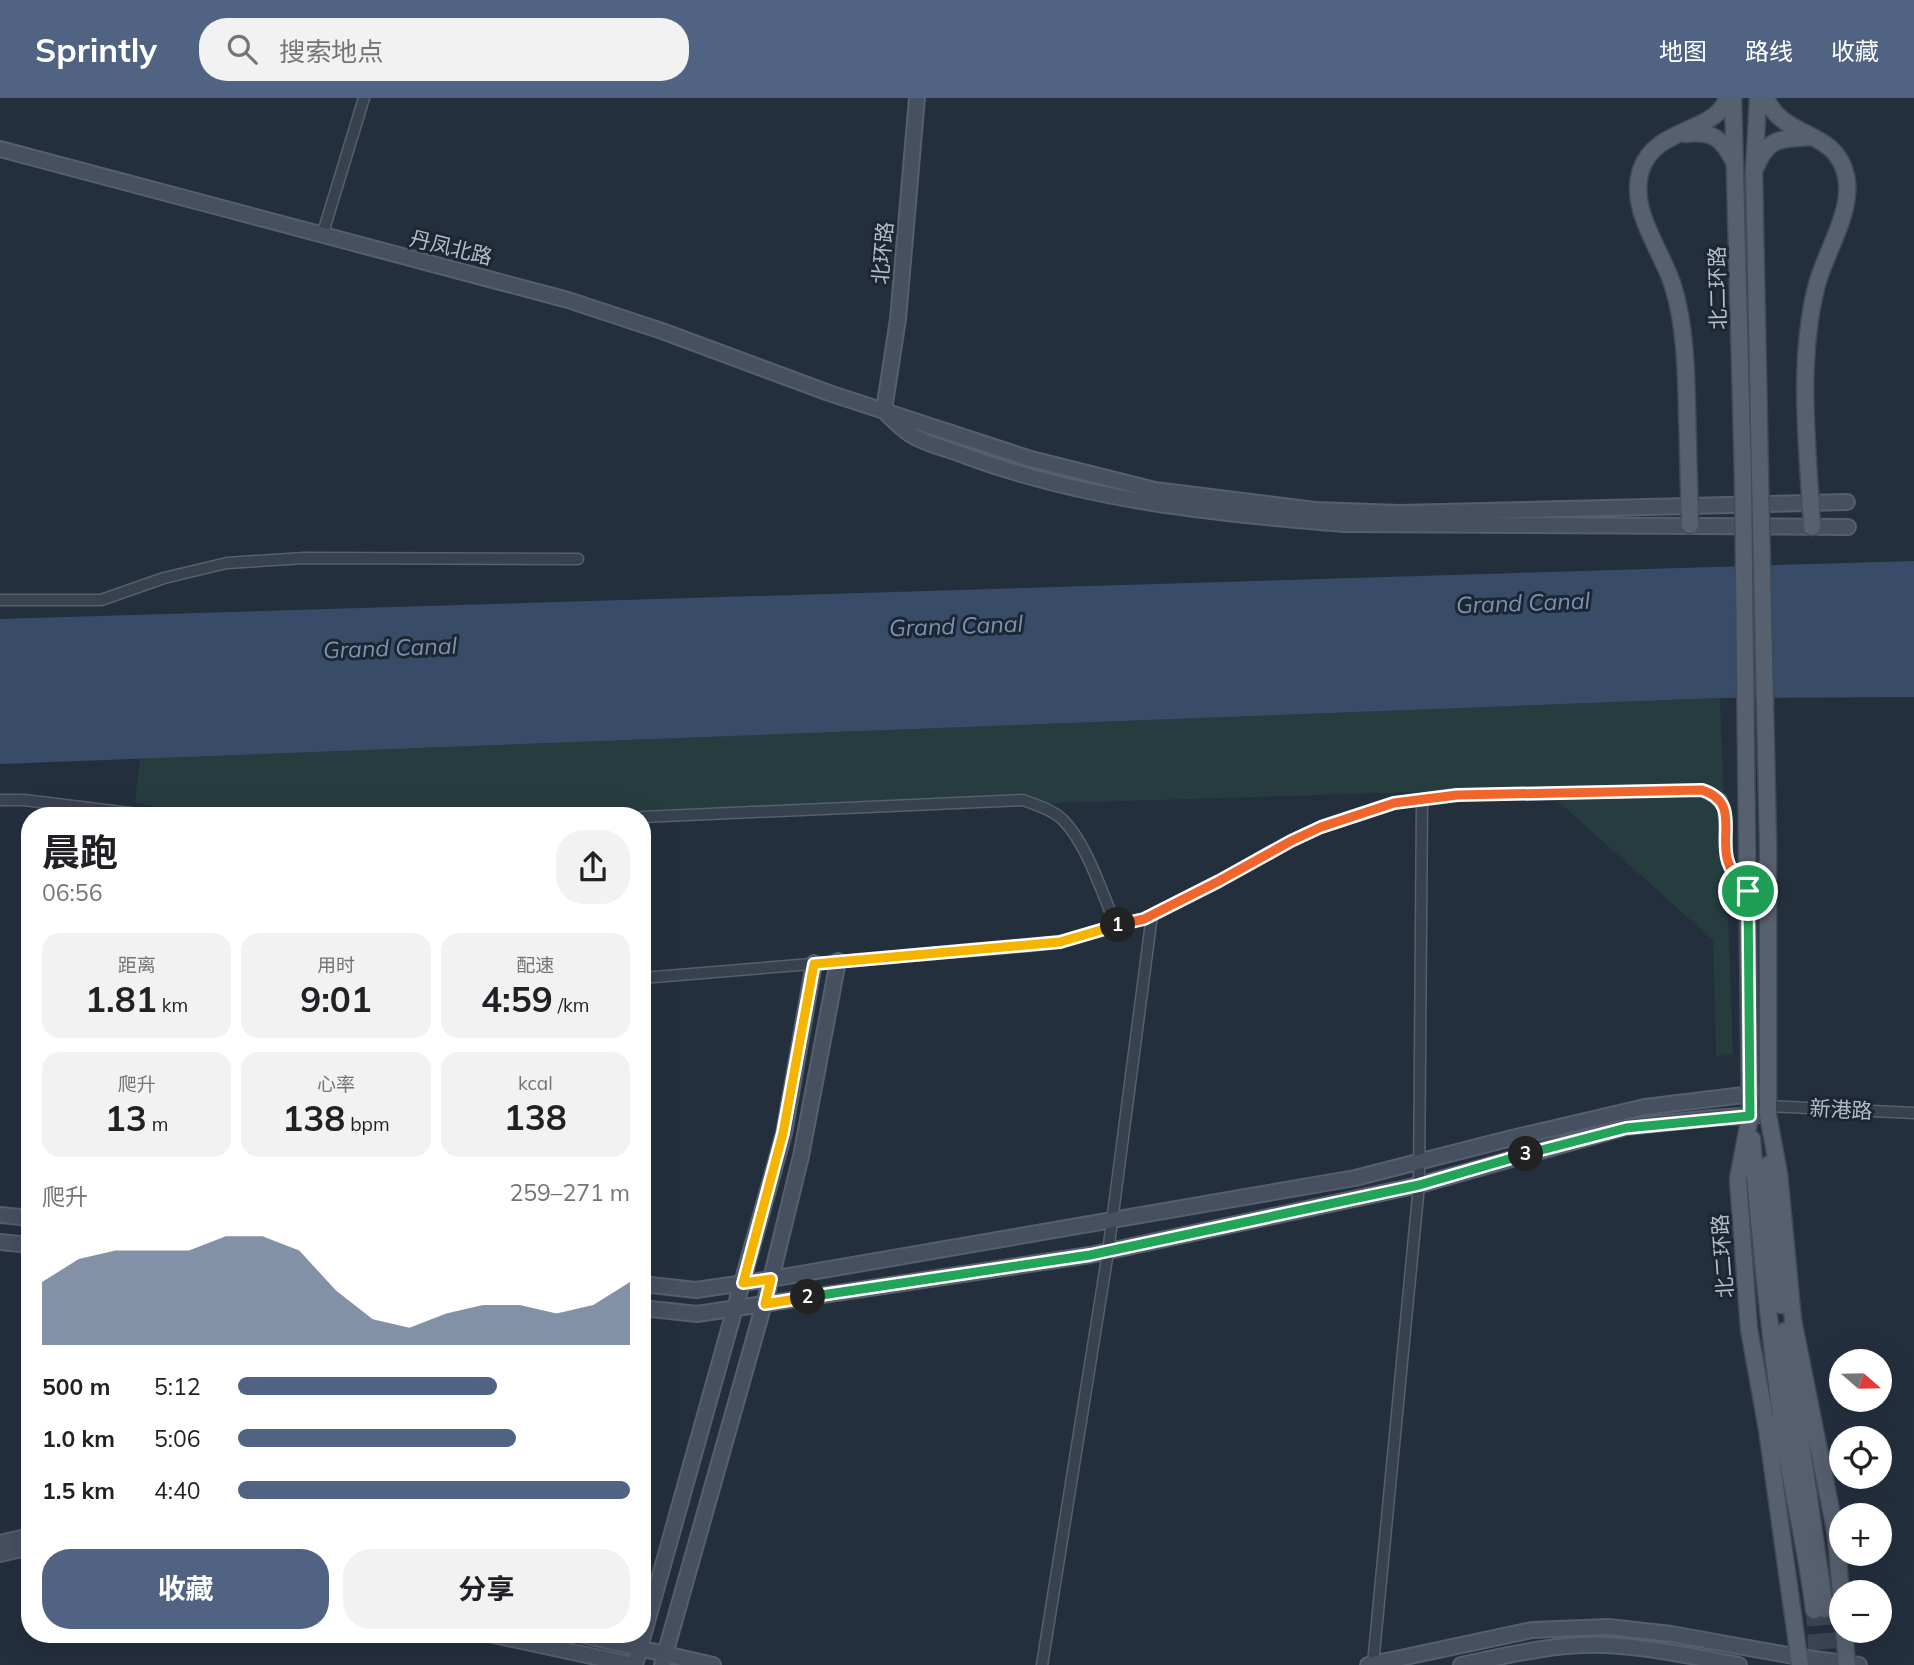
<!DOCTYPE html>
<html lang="zh">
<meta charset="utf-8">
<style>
body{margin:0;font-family:Mulish,"Noto Sans SC",sans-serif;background:#f2f2f2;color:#202124;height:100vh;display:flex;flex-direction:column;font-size:26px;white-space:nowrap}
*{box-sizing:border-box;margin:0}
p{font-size:23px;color:#757577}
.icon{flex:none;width:38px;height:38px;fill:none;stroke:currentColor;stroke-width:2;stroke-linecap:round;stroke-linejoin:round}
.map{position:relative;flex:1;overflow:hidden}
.panel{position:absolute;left:21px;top:709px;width:630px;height:836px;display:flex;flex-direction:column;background:#fff;border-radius:28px;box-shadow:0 7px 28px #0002}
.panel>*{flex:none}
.needle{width:46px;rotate:110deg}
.fabs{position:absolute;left:1829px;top:1251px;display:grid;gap:14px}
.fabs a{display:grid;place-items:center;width:63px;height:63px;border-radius:50%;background:#fff;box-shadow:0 7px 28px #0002;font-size:35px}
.pin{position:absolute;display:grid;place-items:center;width:60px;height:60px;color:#fff;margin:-30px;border:4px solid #fff;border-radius:50%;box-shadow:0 2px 7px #0007}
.km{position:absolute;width:35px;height:35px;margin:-18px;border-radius:50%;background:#222;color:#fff;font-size:19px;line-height:35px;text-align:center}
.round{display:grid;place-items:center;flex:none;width:74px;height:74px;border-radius:28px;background:#f2f2f2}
.headline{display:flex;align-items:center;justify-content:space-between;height:119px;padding:0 21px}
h1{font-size:38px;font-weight:700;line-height:52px}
.metrics{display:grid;grid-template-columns:repeat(3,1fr);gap:10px;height:119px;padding:7px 21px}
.metrics div{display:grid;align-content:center;border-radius:18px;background:#f2f2f2;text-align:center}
.metrics b{font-size:35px;font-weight:700}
.metrics small{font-size:19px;font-weight:400}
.metrics p{font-size:19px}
.chart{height:196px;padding:14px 21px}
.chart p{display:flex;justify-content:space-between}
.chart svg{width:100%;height:126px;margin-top:7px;fill:#506383;opacity:.7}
.cta{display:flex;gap:14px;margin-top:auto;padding:14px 21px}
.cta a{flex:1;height:80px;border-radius:28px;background:#506383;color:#fff;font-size:28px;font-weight:700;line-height:80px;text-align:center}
.cta a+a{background:#f2f2f2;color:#202124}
ul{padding:0 21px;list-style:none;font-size:23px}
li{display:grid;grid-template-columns:112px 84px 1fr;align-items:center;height:52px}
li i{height:18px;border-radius:9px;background:#506383}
header{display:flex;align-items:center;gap:42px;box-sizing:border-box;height:98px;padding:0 35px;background:#506383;color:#fff}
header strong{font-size:33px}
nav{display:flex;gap:38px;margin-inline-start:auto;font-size:24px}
.search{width:490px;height:63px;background:#f2f2f2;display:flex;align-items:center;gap:18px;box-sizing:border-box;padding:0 24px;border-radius:28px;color:#757577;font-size:26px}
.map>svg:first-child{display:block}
</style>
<header>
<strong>Sprintly</strong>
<div class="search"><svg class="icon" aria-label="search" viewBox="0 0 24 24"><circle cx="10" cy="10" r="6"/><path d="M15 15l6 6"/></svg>搜索地点</div>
<nav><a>地图</a><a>路线</a><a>收藏</a></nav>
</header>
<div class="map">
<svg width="1914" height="1567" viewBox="0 0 1914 1567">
<rect width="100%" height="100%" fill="#242f3e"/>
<path fill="#263c3f" d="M1720,600l13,356 -17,3 -3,-117 -170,-152 -902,28h-443l-63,-14 5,-44z"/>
<path fill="#394c67" d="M1914,463v136l-194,1 -1720,66v-145z"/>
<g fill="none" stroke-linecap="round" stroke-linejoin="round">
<path stroke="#3a4453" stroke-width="16" stroke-dasharray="16 8" stroke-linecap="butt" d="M1825,1511l4,56
M1814,1512l3,55"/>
<g stroke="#565f6c" stroke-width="13">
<path id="street" d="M322,138l42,-138
M0,502h101l63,-22 63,-15 77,-5 274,1
M0,702h24l130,16
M642,719l381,-17c13,5 28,9 39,19 25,24 40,75 54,106l28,-6 74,-37 73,-41 30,-14 73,-24 63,-8 245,-5 19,9c8,23 -1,51 11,73 4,6 10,12 15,18
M642,880l387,-32 31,-4 56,-17
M1768,1008l146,7
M1373,1566l46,-479 3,-385
M1042,1567l66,-413 44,-337"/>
</g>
<g stroke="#565f6c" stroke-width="18">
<path id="secondary" d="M0,51l568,151 94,31 167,62 202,66 124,31 160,20 85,3 447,-11
M884,312l14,-91 19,-221
M887,316c6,6 13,13 20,18 14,11 42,17 59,24 121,45 252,58 379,68l503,3
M0,1117l30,3
M0,1144l30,3
M642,1186l54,6 75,-11 584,-101 153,-39 137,-32 115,-14
M642,1210l55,6 393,-59 329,-70 207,-58 86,-9 47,-3
M0,1445l30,-7
M0,1456l30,-7
M489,1536l144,31
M578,1536l135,31
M635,1567l149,-532 30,-170
M662,1567l109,-386 30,-123 37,-195
M1368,1567l164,-35 76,-3 63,7 128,23 60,8
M1461,1567c48,-10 95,-22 144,-20 45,2 90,12 134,20"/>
</g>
<g stroke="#414a57" stroke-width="19">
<path id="primary" d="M1733,0l10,380
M1758,0l-4,75 6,305
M1766,0c17,42 70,30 80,78 8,35 -22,78 -30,112 -19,77 -8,161 -4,239
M1685,36c28,-4 38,5 50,30
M1756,69c12,-30 25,-28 54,-30
M1690,427c-1,-39 -2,-78 -3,-117 -1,-40 -2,-83 -14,-122 -11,-36 -45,-76 -32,-116 14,-44 76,-37 86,-72
M1747,743l3,275 -12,63 11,150 18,100 33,236
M1768,745v272l11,59 14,146 43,215 5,59
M1752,1041c8,100 18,199 32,298 9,58 23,115 30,173
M1769,1066l1,64 11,77
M1785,1233l40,278
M1844,1533l3,34"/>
</g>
<use href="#street" stroke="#38414e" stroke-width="10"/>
<use href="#secondary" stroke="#465061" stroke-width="14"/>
<use href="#primary" stroke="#56606e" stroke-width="16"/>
<g stroke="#414a57" stroke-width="19" stroke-linecap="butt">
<path id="primary-bridge" d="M1743,380l4,363
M1760,380l8,365"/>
</g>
<use href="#primary-bridge" stroke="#56606e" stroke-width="16"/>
</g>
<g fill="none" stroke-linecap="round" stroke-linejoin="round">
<g stroke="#fff" stroke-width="14">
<path id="split-1" d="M1118,827l26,-6 75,-38 72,-40 30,-14 73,-24 63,-8 245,-5c36,12 19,40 25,68 3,13 12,23 21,33"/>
</g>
<g stroke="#fff" stroke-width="14">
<path id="split-2" d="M808,1199l-43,7 6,-25 -28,4 40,-150 31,-169 246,-22 58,-17"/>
</g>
<g stroke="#fff" stroke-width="14">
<path id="split-3" d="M808,1199l282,-42 329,-70 107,-31"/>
</g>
<g stroke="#fff" stroke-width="14">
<path id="split-4" d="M1526,1056l100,-26 124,-12 -2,-225"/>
</g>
<use href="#split-1" stroke="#f0652b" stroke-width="9"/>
<use href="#split-2" stroke="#f5b400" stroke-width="9"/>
<use href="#split-3" stroke="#22a559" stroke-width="9"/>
<use href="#split-4" stroke="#22a559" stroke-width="9"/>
</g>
<g text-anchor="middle" stroke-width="6" stroke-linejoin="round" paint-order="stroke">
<g font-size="21" fill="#b4bcc9" stroke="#1d2633">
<text transform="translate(451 150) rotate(14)" y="7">丹凤北路</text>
<text transform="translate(883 155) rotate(-85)" y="7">北环路</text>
<text transform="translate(1718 190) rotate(-91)" y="7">北二环路</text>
<text transform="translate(1841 1012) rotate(3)" y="7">新港路</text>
<text transform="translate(1723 1158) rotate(-94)" y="7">北二环路</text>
</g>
<g font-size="23" font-style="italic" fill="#7c92b1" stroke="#1d2633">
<text transform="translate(1523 505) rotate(-2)" y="8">Grand Canal</text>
<text transform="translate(956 528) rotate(-2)" y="8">Grand Canal</text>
<text transform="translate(390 550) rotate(-2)" y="8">Grand Canal</text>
</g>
</g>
</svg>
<div class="fabs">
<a><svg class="needle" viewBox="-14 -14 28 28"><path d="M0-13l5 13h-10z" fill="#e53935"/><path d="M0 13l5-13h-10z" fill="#757577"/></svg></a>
<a><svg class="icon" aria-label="locate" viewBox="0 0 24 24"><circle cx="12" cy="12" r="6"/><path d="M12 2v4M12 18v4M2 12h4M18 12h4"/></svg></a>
<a>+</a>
<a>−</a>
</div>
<div class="pin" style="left:1748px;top:793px;background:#1e9e55"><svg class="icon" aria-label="arrive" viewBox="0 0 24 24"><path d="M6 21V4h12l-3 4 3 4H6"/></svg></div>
<b class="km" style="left:1118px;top:827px">1</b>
<b class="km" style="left:808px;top:1199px">2</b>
<b class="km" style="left:1526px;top:1056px">3</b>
<section class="panel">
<div class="headline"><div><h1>晨跑</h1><p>06:56</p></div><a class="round"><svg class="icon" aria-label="share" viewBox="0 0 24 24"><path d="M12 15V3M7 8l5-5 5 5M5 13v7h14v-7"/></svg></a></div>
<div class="metrics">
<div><p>距离</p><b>1.81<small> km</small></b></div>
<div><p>用时</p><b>9:01</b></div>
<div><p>配速</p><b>4:59<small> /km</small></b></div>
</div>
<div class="metrics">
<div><p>爬升</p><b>13<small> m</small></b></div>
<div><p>心率</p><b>138<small> bpm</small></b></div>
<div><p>kcal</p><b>138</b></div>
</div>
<div class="chart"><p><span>爬升</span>259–271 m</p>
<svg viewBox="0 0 160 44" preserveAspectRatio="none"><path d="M0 44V22L10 14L20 11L30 11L40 11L50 6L60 6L70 11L80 25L90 35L100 38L110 33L120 30L130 30L140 33L150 30L160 22V44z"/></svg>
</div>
<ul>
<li><b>500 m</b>5:12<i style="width:66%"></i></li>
<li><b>1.0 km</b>5:06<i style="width:71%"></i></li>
<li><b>1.5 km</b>4:40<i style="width:100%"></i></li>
</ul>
<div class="cta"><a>收藏</a><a>分享</a></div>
</section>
</div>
